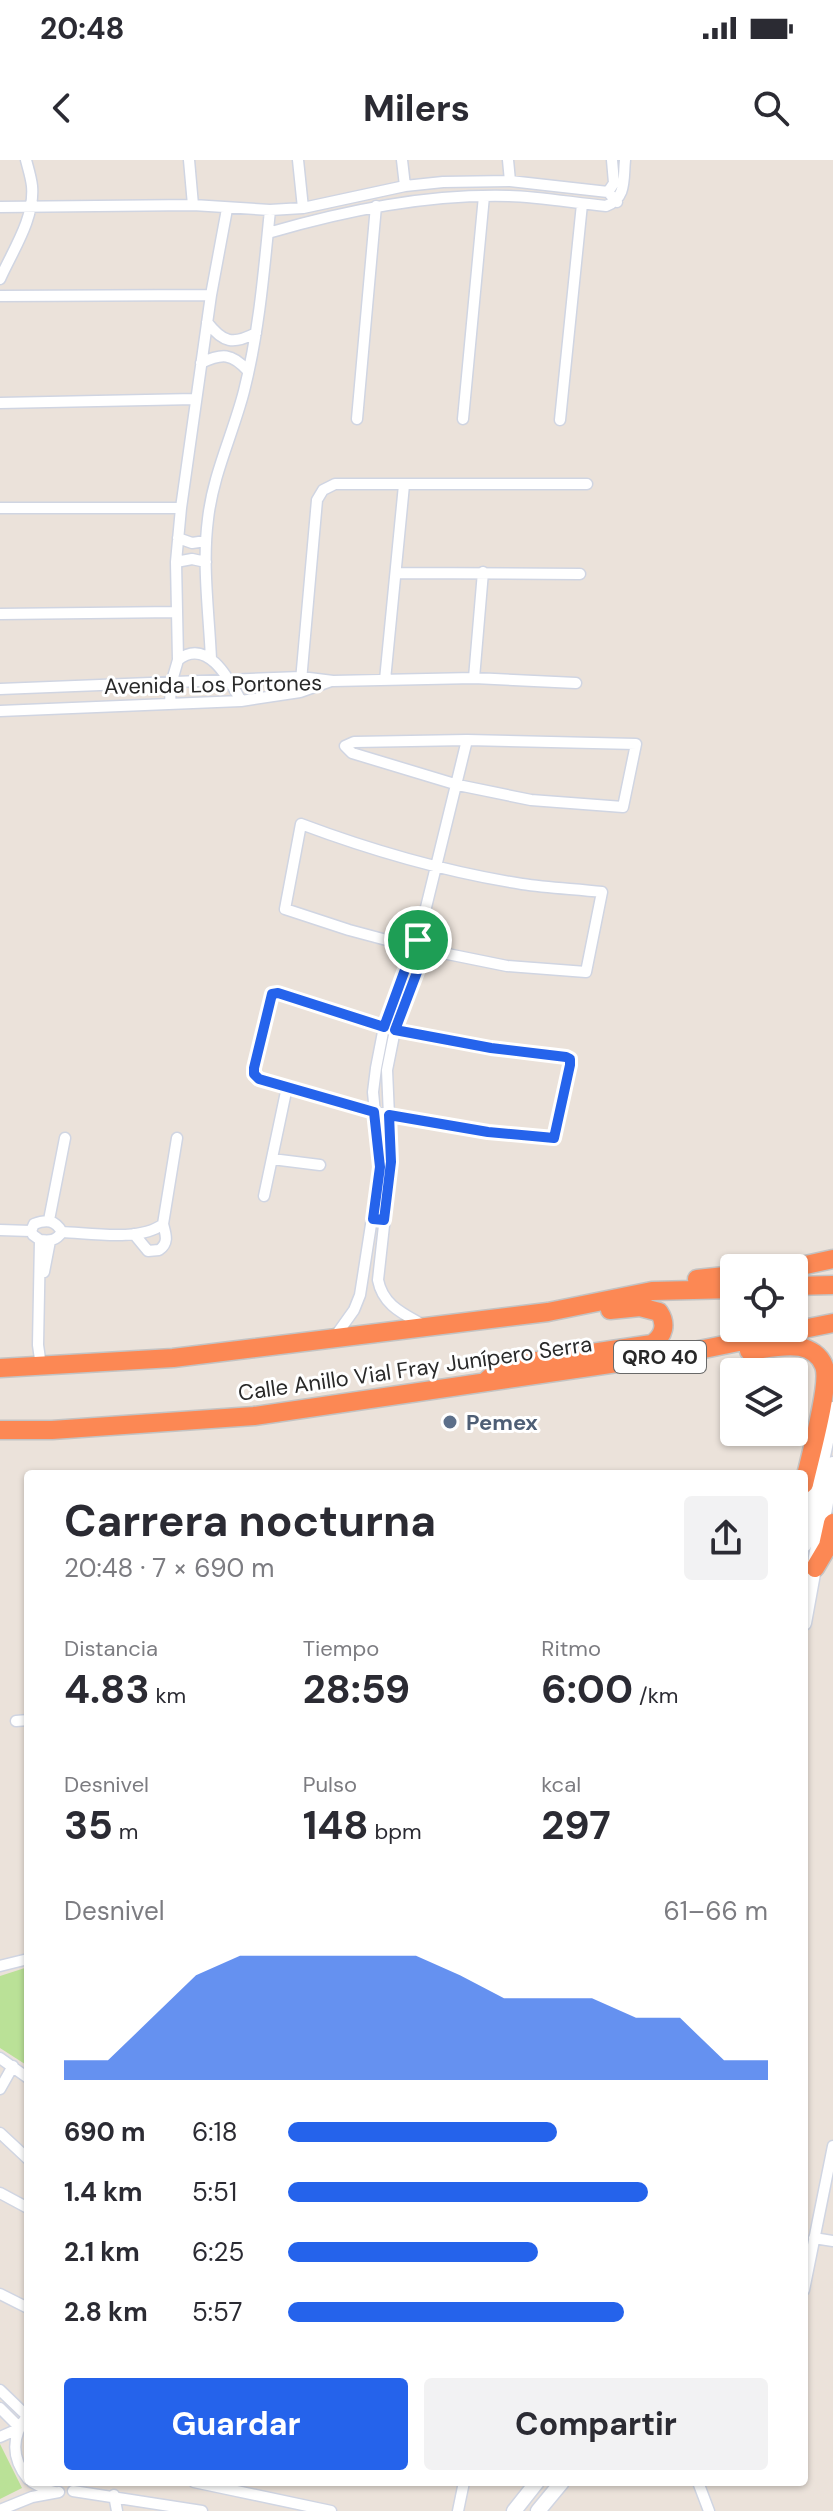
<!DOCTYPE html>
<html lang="es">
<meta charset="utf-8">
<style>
body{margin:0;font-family:"DM Sans",sans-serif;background:#f2f2f3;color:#2b2b33;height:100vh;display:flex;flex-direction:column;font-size:30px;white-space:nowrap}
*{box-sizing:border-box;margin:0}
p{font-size:26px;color:#7c7c81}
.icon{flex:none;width:44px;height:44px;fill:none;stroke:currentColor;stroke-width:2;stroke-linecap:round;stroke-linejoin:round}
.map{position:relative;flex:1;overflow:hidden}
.details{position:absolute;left:24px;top:1310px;width:784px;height:1016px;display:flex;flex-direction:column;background:#fff;border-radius:8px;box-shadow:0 2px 6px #0004}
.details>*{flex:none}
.controls{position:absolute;left:720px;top:1094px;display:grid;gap:16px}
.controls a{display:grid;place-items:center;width:88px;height:88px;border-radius:8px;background:#fff;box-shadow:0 2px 6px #0004;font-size:40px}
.pin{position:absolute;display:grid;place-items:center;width:68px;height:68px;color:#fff;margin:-34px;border:4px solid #fff;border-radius:50%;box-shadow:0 2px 8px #0007}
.round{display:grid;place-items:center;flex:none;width:84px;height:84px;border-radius:8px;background:#f2f2f3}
.summary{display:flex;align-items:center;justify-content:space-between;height:136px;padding:0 40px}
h1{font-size:44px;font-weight:700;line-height:60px}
.figures{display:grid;grid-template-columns:repeat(3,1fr);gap:12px;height:136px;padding:8px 40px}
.figures div{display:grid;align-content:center}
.figures b{font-size:40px;font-weight:700}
.figures small{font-size:22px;font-weight:400}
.figures p{font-size:22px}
.chart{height:224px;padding:16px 40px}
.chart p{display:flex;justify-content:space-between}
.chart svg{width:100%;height:144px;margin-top:8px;fill:#2563eb;opacity:.7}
.action{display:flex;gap:16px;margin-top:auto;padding:16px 40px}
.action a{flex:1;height:92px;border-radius:8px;background:#2563eb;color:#fff;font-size:32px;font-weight:700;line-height:92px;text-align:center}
.action a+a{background:#f2f2f3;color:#2b2b33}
ul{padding:0 40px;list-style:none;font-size:26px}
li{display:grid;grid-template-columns:128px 96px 1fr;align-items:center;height:60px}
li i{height:20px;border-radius:10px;background:#2563eb}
.status{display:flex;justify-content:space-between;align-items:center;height:56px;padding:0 40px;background:#fff;direction:ltr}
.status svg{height:22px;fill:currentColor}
header{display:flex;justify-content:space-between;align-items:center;height:104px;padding:0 40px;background:#fff;font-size:36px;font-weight:700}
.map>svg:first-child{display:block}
</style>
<div class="status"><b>20:48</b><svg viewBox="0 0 49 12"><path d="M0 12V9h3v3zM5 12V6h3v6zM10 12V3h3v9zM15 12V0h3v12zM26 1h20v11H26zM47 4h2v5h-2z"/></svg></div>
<header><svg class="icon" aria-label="back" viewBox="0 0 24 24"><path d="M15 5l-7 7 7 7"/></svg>Milers<svg class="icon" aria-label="search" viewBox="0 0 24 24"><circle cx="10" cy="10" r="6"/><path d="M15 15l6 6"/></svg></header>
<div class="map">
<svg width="833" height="2351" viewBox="0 0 833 2351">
<rect width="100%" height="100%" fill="#ebe2da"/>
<path fill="#bae197" d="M28,1807v99l-28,-18v-72z
M0,2284l22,44 -22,11z"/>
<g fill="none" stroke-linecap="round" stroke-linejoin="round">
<g stroke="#d0d5e2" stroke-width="13">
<path id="street" d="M189,0l4,45
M298,0l5,48
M402,0l3,26
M508,0l2,21
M608,32l6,-9 -2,-23
M0,47l193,-2 77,5 33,-2 102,-22 38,-4 67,-1 98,11 9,10
M268,73c79,-23 159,-39 241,-37 32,1 65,7 97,10 21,-8 17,-27 19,-46
M0,119c13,-29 35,-61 32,-93 -1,-9 -4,-18 -6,-26
M0,136l211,-1
M207,162c16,21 26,23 49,11
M201,203c21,-10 31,-10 47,8
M0,243l195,-4
M357,259l19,-213
M463,259l21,-223
M560,260l22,-216
M0,348h181
M178,378l14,5 14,-2
M176,402l16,-3 14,3
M396,413l184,1
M0,454l177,-2
M211,499c-2,-46 -9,-94 -3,-140 5,-45 25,-85 36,-128 15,-59 20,-120 26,-181
M178,500c29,-23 51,19 63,41
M474,518l9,-106
M385,520l19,-195
M0,529l301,-12 32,4 141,-3 102,5
M300,532l17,-192 6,-10 12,-6h252
M170,544l1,-20 7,-24 -2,-98 5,-54 30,-213 16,-86
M0,551l241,-10 59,-9 31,-11
M467,580l169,4 -13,63 -92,-7 -73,-15 -106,-32 -7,-7 9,-4z
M418,780l49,-200
M409,786l-60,-16 -64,-21 16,-85c72,27 145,48 221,60 27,4 54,5 80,8l-16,80 -79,-6 -79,-16
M422,799l-27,71 -8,40 4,92 -13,118c5,26 26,34 47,46
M278,833l117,37 96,18 75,9 4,2v6l-16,73 -66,-6 -99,-17 -130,-36 -5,-5v-6l16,-69 2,-5z
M272,999l48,6
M264,1036l23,-109
M49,1060l16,-82
M0,1070l31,1
M62,1072c28,1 78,10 101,-8
M134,1074l14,17 11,-1c10,-7 7,-15 4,-26l14,-86
M40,1080c10,1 16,1 22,-8 -7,-12 -15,-13 -28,-8l-3,7 2,4 7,5 -2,105 3,21
M44,1112l6,-31
M334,1178l20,-28 6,-15 20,-128 -7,-75 3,-24 8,-41 26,-71
M16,1561l12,-1
M0,1806l28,-7
M0,1898l28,20
M0,1929l13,-23
M0,1973l28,26
M0,2033l28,15
M814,2078l19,3
M804,2130l29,-144
M0,2134l28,14
M0,2230l27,26
M0,2248l19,19
M28,2255c-17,21 -17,43 0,64
M0,2277l18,-8
M32,2322l15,8 8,2
M194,2322l137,29
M698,2322l11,29
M73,2331l129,20
M114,2335l3,16
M0,2350l32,-13 27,-5
M458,2351l6,-29"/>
</g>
<g stroke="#d0d5e2" stroke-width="17">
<path id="secondary" d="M804,1385l29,-136
M804,1463l29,-159
M514,2351l23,-29
M538,2351l24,-29"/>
</g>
<g stroke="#c3c3c3" stroke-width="21">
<path id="highway" d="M792,1108l41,-9
M697,1119l37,-4
M794,1126l39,-1
M749,1191c16,-2 35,-7 51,-4 10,2 20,8 24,19 7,18 -15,95 -20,118
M0,1208l173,-10 375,-46 104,-21 82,-2
M485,1222l18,-16 149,-22c12,-8 15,-20 7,-32l-19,-5 -30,3
M0,1270h52l202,-14 425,-62 154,-31
M815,1408l13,-22 5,-23"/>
</g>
<use href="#street" stroke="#fff" stroke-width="10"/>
<use href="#secondary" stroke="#fff" stroke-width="14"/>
<use href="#highway" stroke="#fc8854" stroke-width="18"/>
</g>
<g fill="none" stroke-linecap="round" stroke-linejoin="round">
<g stroke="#fff" stroke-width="16">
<path id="route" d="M418,780l9,5 1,5 -6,9 -27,71 96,18 75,9 4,2v6l-16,73 -66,-6 -99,-17 2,47 -7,58 -11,-1 7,-52 -6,-55 -115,-33 -5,-5v-6l18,-74 6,-1 106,34 26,-71 -1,-10z"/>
</g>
<use href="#route" stroke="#2563eb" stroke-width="10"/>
</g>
<circle fill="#5c6f8a" stroke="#fff" stroke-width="3" cx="450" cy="1262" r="8"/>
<g text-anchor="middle" stroke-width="6" stroke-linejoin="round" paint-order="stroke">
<rect fill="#fff" stroke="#696969" stroke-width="2" x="614" y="1181" width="92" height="32" rx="6"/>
<g font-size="20" font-weight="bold" fill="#292929">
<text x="660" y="1204">QRO 40</text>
</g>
<g font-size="22" fill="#292929" stroke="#fff">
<text transform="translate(213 524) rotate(-1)" y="8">Avenida Los Portones</text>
<text transform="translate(415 1208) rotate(-8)" y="8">Calle Anillo Vial Fray Junípero Serra</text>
</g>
<g font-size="22" font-weight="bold" fill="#4e5e75" stroke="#fff" text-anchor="start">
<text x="466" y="1270">Pemex</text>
</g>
</g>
</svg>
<div class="controls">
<a><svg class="icon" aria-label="locate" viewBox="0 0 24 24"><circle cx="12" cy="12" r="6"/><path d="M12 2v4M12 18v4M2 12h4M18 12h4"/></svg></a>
<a><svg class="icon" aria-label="layers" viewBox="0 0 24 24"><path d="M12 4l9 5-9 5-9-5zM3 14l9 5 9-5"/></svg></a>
</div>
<div class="pin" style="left:418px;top:780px;background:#1e9e55"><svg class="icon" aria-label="arrive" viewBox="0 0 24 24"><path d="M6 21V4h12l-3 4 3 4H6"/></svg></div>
<section class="details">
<div class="summary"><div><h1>Carrera nocturna</h1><p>20:48 · 7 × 690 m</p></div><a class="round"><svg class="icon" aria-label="share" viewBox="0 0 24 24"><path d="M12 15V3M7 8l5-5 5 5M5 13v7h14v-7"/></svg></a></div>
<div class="figures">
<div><p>Distancia</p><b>4.83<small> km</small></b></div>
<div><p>Tiempo</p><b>28:59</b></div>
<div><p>Ritmo</p><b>6:00<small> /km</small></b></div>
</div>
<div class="figures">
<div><p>Desnivel</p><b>35<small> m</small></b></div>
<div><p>Pulso</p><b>148<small> bpm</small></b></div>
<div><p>kcal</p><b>297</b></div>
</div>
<div class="chart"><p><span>Desnivel</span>61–66 m</p>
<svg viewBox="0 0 160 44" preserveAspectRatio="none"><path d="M0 44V38L10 38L20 25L30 12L40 6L50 6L60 6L70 6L80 6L90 12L100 19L110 19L120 19L130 25L140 25L150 38L160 38V44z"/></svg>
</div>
<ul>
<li><b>690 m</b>6:18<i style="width:56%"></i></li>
<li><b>1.4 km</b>5:51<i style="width:75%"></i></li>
<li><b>2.1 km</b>6:25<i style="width:52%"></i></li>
<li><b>2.8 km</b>5:57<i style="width:70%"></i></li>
</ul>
<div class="action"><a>Guardar</a><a>Compartir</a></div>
</section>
</div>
